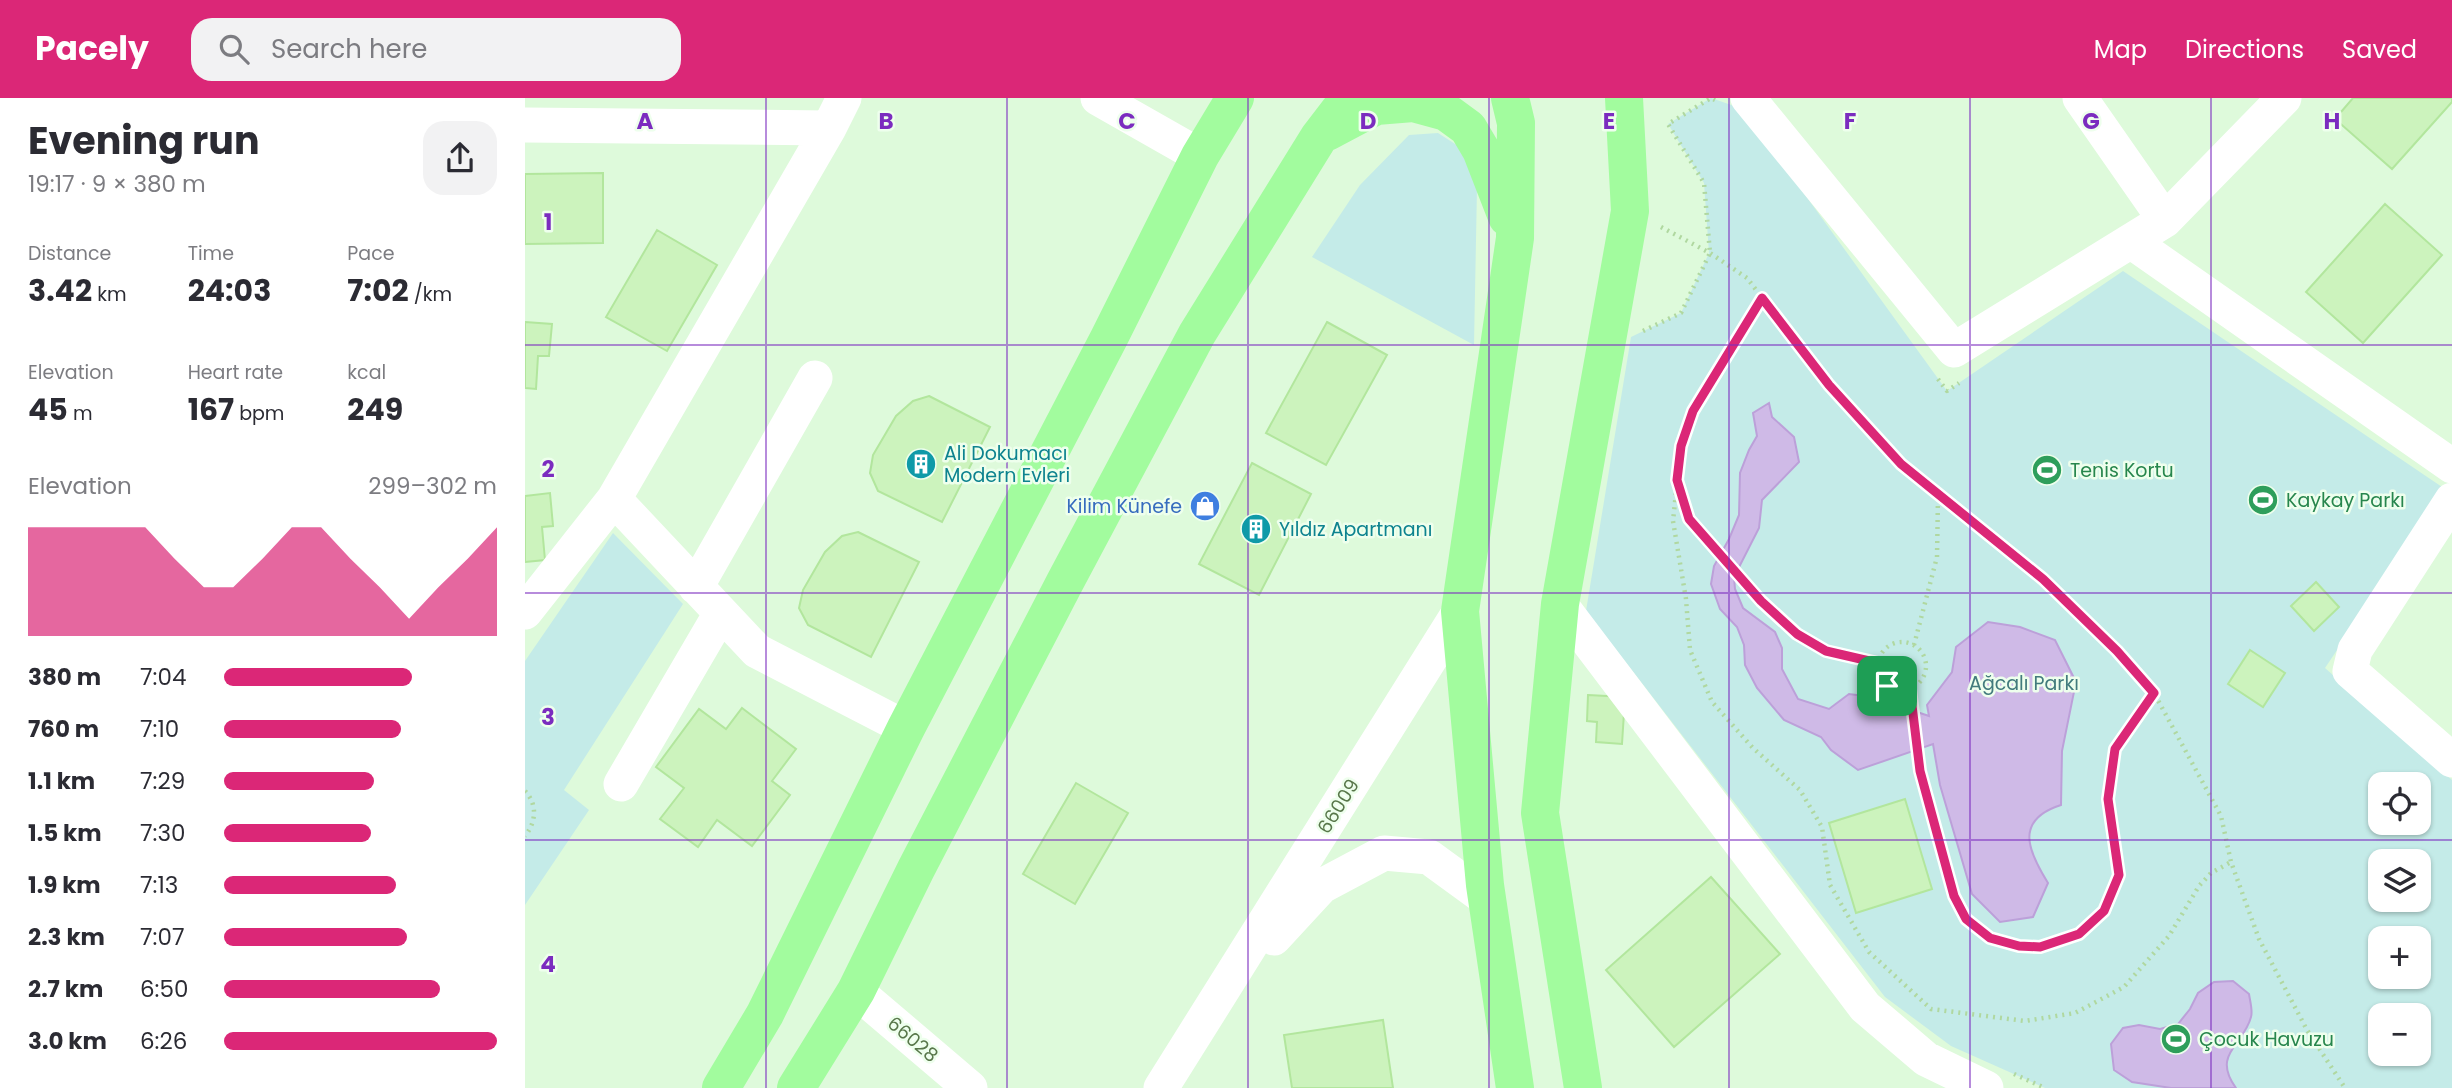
<!DOCTYPE html>
<meta charset="utf-8">
<style>
body{margin:0;font-family:Poppins,sans-serif;background:#f2f2f3;color:#2b2b33;height:100vh;display:flex;flex-direction:column;font-size:26px;white-space:nowrap}
*{box-sizing:border-box;margin:0}
p{font-size:23px;color:#7c7c81}
.icon{flex:none;width:38px;height:38px;fill:none;stroke:currentColor;stroke-width:2;stroke-linecap:round;stroke-linejoin:round}
.map{position:relative;flex:1;overflow:hidden}
.panel{display:flex;flex-direction:column;background:#fff;width:525px}
.panel>*{flex:none}
.tools{position:absolute;left:1843px;top:674px;display:grid;gap:14px}
.tools a{display:grid;place-items:center;width:63px;height:63px;border-radius:14px;background:#fff;box-shadow:0 2px 5px #0004;font-size:35px}
.pin{position:absolute;display:grid;place-items:center;width:60px;height:60px;color:#fff;margin:-30px;border-radius:14px;box-shadow:0 4px 10px #0006}
.round{display:grid;place-items:center;flex:none;width:74px;height:74px;border-radius:21px;background:#f2f2f3}
.head{display:flex;align-items:center;justify-content:space-between;height:119px;padding:0 28px}
h1{font-size:38px;font-weight:700;line-height:52px}
.figures{display:grid;grid-template-columns:repeat(3,1fr);gap:10px;height:119px;padding:7px 28px}
.figures div{display:grid;align-content:center}
.figures b{font-size:30px;font-weight:700}
.figures small{font-size:19px;font-weight:400}
.figures p{font-size:19px}
.chart{height:196px;padding:14px 28px}
.chart p{display:flex;justify-content:space-between}
.chart svg{width:100%;height:126px;margin-top:7px;fill:#db2777;opacity:.7}
ul{padding:0 28px;list-style:none;font-size:23px}
li{display:grid;grid-template-columns:112px 84px 1fr;align-items:center;height:52px}
li i{height:18px;border-radius:9px;background:#db2777}
header{display:flex;align-items:center;gap:42px;box-sizing:border-box;height:98px;padding:0 35px;background:#db2777;color:#fff}
header strong{font-size:33px}
nav{display:flex;gap:38px;margin-inline-start:auto;font-size:24px}
.search{width:490px;height:63px;background:#f2f2f3;display:flex;align-items:center;gap:18px;box-sizing:border-box;padding:0 24px;border-radius:21px;color:#7c7c81;font-size:26px}
main{display:flex;flex:1;min-height:0}
.map>svg:first-child{display:block}
</style>
<header>
<strong>Pacely</strong>
<div class="search"><svg class="icon" aria-label="search" viewBox="0 0 24 24"><circle cx="10" cy="10" r="6"/><path d="M15 15l6 6"/></svg>Search here</div>
<nav><a>Map</a><a>Directions</a><a>Saved</a></nav>
</header>
<main>
<section class="panel">
<div class="head"><div><h1>Evening run</h1><p>19:17 · 9 × 380 m</p></div><a class="round"><svg class="icon" aria-label="share" viewBox="0 0 24 24"><path d="M12 15V3M7 8l5-5 5 5M5 13v7h14v-7"/></svg></a></div>
<div class="figures">
<div><p>Distance</p><b>3.42<small> km</small></b></div>
<div><p>Time</p><b>24:03</b></div>
<div><p>Pace</p><b>7:02<small> /km</small></b></div>
</div>
<div class="figures">
<div><p>Elevation</p><b>45<small> m</small></b></div>
<div><p>Heart rate</p><b>167<small> bpm</small></b></div>
<div><p>kcal</p><b>249</b></div>
</div>
<div class="chart"><p><span>Elevation</span>299–302 m</p>
<svg viewBox="0 0 160 44" preserveAspectRatio="none"><path d="M0 44V6L10 6L20 6L30 6L40 6L50 17L60 27L70 27L80 17L90 6L100 6L110 17L120 27L130 38L140 27L150 17L160 6V44z"/></svg>
</div>
<ul>
<li><b>380 m</b>7:04<i style="width:69%"></i></li>
<li><b>760 m</b>7:10<i style="width:65%"></i></li>
<li><b>1.1 km</b>7:29<i style="width:55%"></i></li>
<li><b>1.5 km</b>7:30<i style="width:54%"></i></li>
<li><b>1.9 km</b>7:13<i style="width:63%"></i></li>
<li><b>2.3 km</b>7:07<i style="width:67%"></i></li>
<li><b>2.7 km</b>6:50<i style="width:79%"></i></li>
<li><b>3.0 km</b>6:26<i style="width:100%"></i></li>
</ul>
</section>
<div class="map">
<svg width="1927" height="990" viewBox="0 0 1927 990">
<rect width="100%" height="100%" fill="#e8fde6"/>
<path fill="#defadb" fill-rule="evenodd" d="M0,0h1927v990h-1927zM1855,686h39v38h-39zM1855,763h39v39h-39zM1855,840h39v38h-39zM1855,917h39v39h-39z"/>
<path fill="#c4ebe8" fill-rule="evenodd" d="M1186,0l32,11 204,282 176,-120 322,218 -120,179 127,112v308h-407l-94,-42 -66,-49 -299,-386 45,-274 50,-24 28,-60 -5,-70 -36,-59zM1855,686h39v38h-39zM1855,763h39v39h-39zM1855,840h39v38h-39zM1855,917h39v39h-39z
M913,35l28,18 11,37 -3,157 -162,-88 48,-72 49,-50z
M88,435l70,71 -119,186 25,20 -64,95v-244z"/>
<path fill="#cfbae7" stroke="#bca0d9" stroke-width="2" d="M1244,305l3,14 22,20 5,25 -37,38 -3,28 -25,49 1,12 8,19 32,24 7,16v21l16,30 31,10 20,-15 23,3 57,19 -2,-11 25,-33 4,-25 32,-25 32,5 35,13 21,42 -14,69 -1,54c-47,15 -33,46 -13,78l-15,34 -33,5 -28,-28 -32,-109 -7,-41 -75,26 -27,-20 -10,-13 -37,-17 -27,-32 -12,-23 -1,-20 -7,-18 -17,-18 -9,-25 3,-18 15,-27 10,-24 1,-42 9,-23 8,-14 -4,-23z
M1708,883l16,13c1,7 4,17 2,23 -7,28 -40,37 -15,71h-65l-39,-6 -18,-12 -3,-26 12,-16 16,-3 21,4 18,-5 12,-15 8,-16 16,-11z"/>
<path fill="#ccf3bd" stroke="#b2e69d" stroke-width="2" d="M1828,0h99v4l-60,67 -57,-50z
M78,75v70l-78,1v-70z
M1860,106l57,51 -79,88 -57,-51z
M132,132l60,35 -50,86 -61,-34z
M0,224l27,2 -3,32h-11l-2,33 -11,-1z
M802,224l60,33 -61,110 -60,-32z
M404,298l61,31 -48,95 -64,-31 -8,-18 3,-18 23,-39 17,-15z
M727,365l59,31 -52,101 -60,-31z
M25,395l3,33 -11,1 3,33 -20,2v-66z
M333,434l61,30 -48,95 -63,-32 -9,-17 4,-18 22,-38 17,-16z
M1791,484l23,25 -25,24 -23,-25z
M1725,552l35,23 -22,34 -35,-23z
M1063,597l37,2 -3,47 -26,-2 1,-20 -10,-1z
M217,610l54,41 -24,32 18,14 -38,51 -35,-26 -19,27 -38,-28 24,-31 -28,-21 43,-58 27,20z
M551,685l52,30 -53,91 -52,-30z
M1380,701l27,90 -76,24 -27,-90z
M1186,779l69,77 -106,93 -68,-77z
M858,922l10,68h-101l-8,-53z"/>
<g fill="none" stroke-linecap="round" stroke-linejoin="round">
<path stroke="#b0d8a0" stroke-width="4.5" stroke-dasharray="2 5" stroke-linecap="butt" d="M1136,129l49,26 37,25 82,107 72,79 142,115 74,72 37,42 67,123 10,46 28,77 48,91 38,58
M1237,200l-69,113 -12,35 -8,75 13,78 4,51 22,52 41,46 47,42 22,37 8,58 39,67 62,57 94,12 50,-8 49,-26 45,-51 30,-50 12,-13 20,-11
M1118,233l38,-18 29,-60 -6,-70 -36,-59 43,-26 4,2
M1413,281l9,12 12,-8
M1152,385l12,36 72,82 36,33 29,17 52,12
M1353 568a24 24 0 1 1 48 0a24 24 0 1 1-48 0Z
M1389,547l23,-88 1,-61
M1385,591l11,82 33,125 12,23 24,19 29,8 21,1 39,-13 25,-23 14,-36 -10,-76 7,-50 39,-56
M0,693c13,14 11,31 0,45
M1489,976l31,14"/>
<path stroke="#fff" stroke-width="35" d="M573,0l102,58
M1223,0l206,252 211,-130 119,-122
M1555,0l85,122
M0,27l304,3
M1607,144l320,224
M89,401l143,152 149,77
M1927,402l-97,150 -5,21 102,89
M171,489l119,-209
M1035,506l305,403 61,52 60,29
M0,514l89,-113 215,-371 15,-30
M96,686l100,-171
M749,840l48,-52 62,-33 45,4 59,43
M331,893l114,97
M636,990l299,-477"/>
<path stroke="#a2fc9e" stroke-width="38" d="M985,0l6,25 -1,115 -55,373 25,274 30,203
M802,34l49,-26 37,-3 33,9 22,16 13,22 26,67
M196,990l44,-74 141,-286 203,-390 91,-182 35,-58
M271,990l60,-97 60,-122 149,-287 132,-248 122,-197 30,-39
M1058,990l-43,-275 20,-209 70,-393 -6,-113"/>
</g>
<g fill="none" stroke-linecap="round" stroke-linejoin="round">
<g stroke="#fff" stroke-width="14">
<path id="route" d="M1237,200l67,87 72,79 142,115 74,72 37,42 -39,56 -7,50 11,76 -15,36 -25,23 -39,13 -21,-1 -29,-8 -24,-19 -12,-23 -34,-125 -10,-82c-19,3 -31,-6 -32,-26l-52,-12 -29,-17 -36,-33 -72,-82 -12,-39 4,-34 12,-35z"/>
</g>
<use href="#route" stroke="#db2777" stroke-width="9"/>
</g>
<path fill="none" stroke="#7b2cbf" stroke-width="2" stroke-opacity="0.55" d="M241,0v990M482,0v990M723,0v990M964,0v990M1204,0v990M1445,0v990M1686,0v990M0,247h1927M0,495h1927M0,742h1927"/>
<defs>
<g id="building-disc" transform="scale(1.575)"><circle r="9.5" fill="#0f9aa8" stroke="#eeffed"/><path d="M-4-6H4V6H1V3H-1V6H-4ZM-2.5-4.3h1.7v1.8h-1.7ZM.8-4.3h1.7v1.8H.8ZM-2.5-1h1.7V.8h-1.7ZM.8-1h1.7V.8H.8Z" fill="#fff"/></g>
<g id="stadium-disc" transform="scale(1.575)"><circle r="9.5" fill="#2e9e5b" stroke="#eeffed"/><path d="M0-5a6.5 5 0 1 0 0 10a6.5 5 0 1 0 0-10ZM-3.5-1.8h7v3.6h-7Z" fill="#fff"/></g>
<g id="shop-disc" transform="scale(1.575)"><circle r="9.5" fill="#3f7fe0" stroke="#eeffed"/><path d="M-5-2.5h2.3a2.7 3.5 0 0 1 5.4 0H5L5.5 6h-11ZM-1.5-2.5h3a1.5 2.3 0 0 0-3 0Z" fill="#fff"/></g>
</defs>
<g fill-rule="evenodd">
<use href="#building-disc" x="396" y="366"/>
<use href="#stadium-disc" x="1522" y="372"/>
<use href="#stadium-disc" x="1738" y="402"/>
<use href="#shop-disc" x="680" y="408"/>
<use href="#building-disc" x="731" y="431"/>
<use href="#stadium-disc" x="1651" y="941"/>
</g>
<g text-anchor="middle" stroke-width="5" stroke-linejoin="round" paint-order="stroke">
<g font-size="19" fill="#0d838f" stroke="#eeffed" text-anchor="start">
<text x="419" y="362">Ali Dokumacı<tspan x="419" dy="22">Modern Evleri</tspan></text>
<text x="754" y="438">Yıldız Apartmanı</text>
</g>
<g font-size="19" fill="#27864d" stroke="#eeffed" text-anchor="start">
<text x="1545" y="379">Tenis Kortu</text>
<text x="1761" y="409">Kaykay Parkı</text>
<text x="1674" y="948">Çocuk Havuzu</text>
</g>
<g font-size="19" fill="#366cbe" stroke="#eeffed" text-anchor="end">
<text x="657" y="415">Kilim Künefe</text>
</g>
<g font-size="19" fill="#427b7d" stroke="#eeffed">
<text x="1499" y="592">Ağcalı Parkı</text>
</g>
<g font-size="19" fill="#58774a" stroke="#eeffed">
<text transform="translate(813 708) rotate(-58)" y="7">66009</text>
<text transform="translate(388 941) rotate(40)" y="7">66028</text>
</g>
</g>
<g font-size="23" text-anchor="middle" font-weight="bold" fill="#7b2cbf" stroke="#eeffed" stroke-width="5" stroke-linejoin="round" paint-order="stroke">
<text x="120" y="31">A</text>
<text x="361" y="31">B</text>
<text x="602" y="31">C</text>
<text x="843" y="31">D</text>
<text x="1084" y="31">E</text>
<text x="1325" y="31">F</text>
<text x="1566" y="31">G</text>
<text x="1807" y="31">H</text>
<text x="23" y="132">1</text>
<text x="23" y="379">2</text>
<text x="23" y="627">3</text>
<text x="23" y="874">4</text>
</g>
</svg>
<div class="tools">
<a><svg class="icon" aria-label="locate" viewBox="0 0 24 24"><circle cx="12" cy="12" r="6"/><path d="M12 2v4M12 18v4M2 12h4M18 12h4"/></svg></a>
<a><svg class="icon" aria-label="layers" viewBox="0 0 24 24"><path d="M12 4l9 5-9 5-9-5zM3 14l9 5 9-5"/></svg></a>
<a>+</a>
<a>−</a>
</div>
<div class="pin" style="left:1362px;top:588px;background:#1e9e55"><svg class="icon" aria-label="arrive" viewBox="0 0 24 24"><path d="M6 21V4h12l-3 4 3 4H6"/></svg></div>
</div>
</main>
